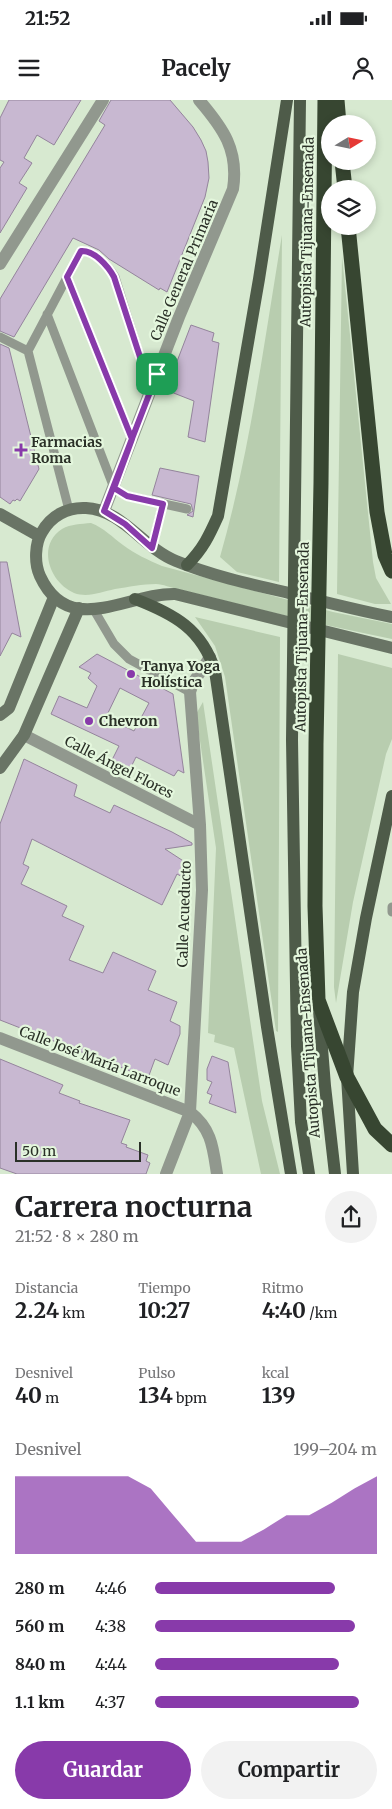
<!DOCTYPE html>
<html lang="es">
<meta charset="utf-8">
<style>
body{margin:0;font-family:Merriweather,serif;background:#f2f2f2;color:#202124;height:100vh;display:flex;flex-direction:column;font-size:19px;white-space:nowrap}
*{box-sizing:border-box;margin:0}
p{font-size:16px;color:#757577}
.icon{flex:none;width:28px;height:28px;fill:none;stroke:currentColor;stroke-width:2;stroke-linecap:round;stroke-linejoin:round}
.map{position:relative;height:1074px;overflow:hidden}
.sheet{display:flex;flex-direction:column;background:#fff;flex:1}
.sheet>*{flex:none}
.needle{width:32px;rotate:80deg}
.tools{position:absolute;left:321px;top:15px;display:grid;gap:10px}
.tools a{display:grid;place-items:center;width:55px;height:55px;border-radius:50%;background:#fff;box-shadow:0 2px 8px #0003;font-size:25px}
.scale{position:absolute;left:15px;bottom:12px;width:126px;box-sizing:border-box;padding-left:5px;border:2px solid #2a3027;border-top:0;font-size:14px;line-height:18px;white-space:nowrap;color:#2a3027;-webkit-text-stroke:4px #e4f7dd;paint-order:stroke}
.pin{position:absolute;display:grid;place-items:center;width:42px;height:42px;color:#fff;margin:-21px;border-radius:10px;box-shadow:0 2px 8px #0006}
.round{display:grid;place-items:center;flex:none;width:52px;height:52px;border-radius:26px;background:#f2f2f2}
.headline{display:flex;align-items:center;justify-content:space-between;height:85px;padding:0 15px}
h1{font-size:28px;font-weight:700;line-height:38px}
.figures{display:grid;grid-template-columns:repeat(3,1fr);gap:8px;height:85px;padding:5px 15px}
.figures div{display:grid;align-content:center}
.figures b{font-size:21px;font-weight:700}
.figures small{font-size:14px;font-weight:400}
.figures p{font-size:14px}
.chart{height:140px;padding:10px 15px}
.chart p{display:flex;justify-content:space-between}
.chart svg{width:100%;height:90px;margin-top:5px;fill:#883aaa;opacity:.7}
.primary-button{display:flex;gap:10px;margin-top:auto;padding:10px 15px}
.primary-button a{flex:1;height:58px;border-radius:30px;background:#883aaa;color:#fff;font-size:20px;font-weight:700;line-height:58px;text-align:center}
.primary-button a+a{background:#f2f2f2;color:#202124}
ul{padding:0 15px;list-style:none;font-size:16px}
li{display:grid;grid-template-columns:80px 60px 1fr;align-items:center;height:38px}
li i{height:12px;border-radius:6px;background:#883aaa}
.status{display:flex;justify-content:space-between;align-items:center;height:35px;padding:0 25px;background:#fff;direction:ltr}
.status svg{height:14px;fill:currentColor}
header{display:flex;justify-content:space-between;align-items:center;height:65px;padding:0 15px;background:#fff;font-size:22px;font-weight:700}
.map>svg:first-child{display:block}
</style>
<div class="status"><b>21:52</b><svg viewBox="0 0 49 12"><path d="M0 12V9h3v3zM5 12V6h3v6zM10 12V3h3v9zM15 12V0h3v12zM26 1h20v11H26zM47 4h2v5h-2z"/></svg></div>
<header><svg class="icon" aria-label="menu" viewBox="0 0 24 24"><path d="M4 6h16M4 12h16M4 18h16"/></svg>Pacely<svg class="icon" aria-label="person" viewBox="0 0 24 24"><circle cx="12" cy="8" r="4"/><path d="M4 21q1-7 8-7t8 7"/></svg></header>
<div class="map">
<svg width="392" height="1074" viewBox="0 0 392 1074">
<rect width="100%" height="100%" fill="#d7e9d0"/>
<path fill="#b8cdaf" d="M282,135l-3,347 -42,-10 -17,-15c30,-105 44,-214 62,-322z
M342,156l31,306 3,16 15,26h-16l-38,-10z
M91,423c13,5 21,14 32,22 12,9 25,15 39,21l171,46 59,12v15c-56,-11 -111,-24 -166,-38 -16,-4 -32,-8 -48,-12 -7,-1 -15,-5 -22,-5 -13,0 -28,3 -41,5 -14,3 -27,9 -41,4 -24,-10 -38,-47 -12,-64 9,-5 19,-5 29,-6z
M195,517l85,20 -2,395 -2,-1 -51,-354 -10,-31z
M338,554l54,14v71l-6,15 -33,148 -17,101 -2,-16z
M203,602l59,399 18,73h-19l-27,-126 -20,-6 1,-7 -7,-2 8,-185 -20,-134z"/>
<path fill="#c8b8d1" stroke="#94849c" fill-rule="evenodd" d="M9,0h72l-27,45 -17,-10 -13,23 8,5 -13,20 8,5 -27,45v-65l4,-6 -4,-2v-42z
M111,0h59l23,27 8,13 5,11 2,11 1,16 -4,19 -38,95 -7,-4 -1,2 -50,-31 -10,-9 -26,-12 -59,99 -14,-6v-32l105,-174 -6,-4z
M191,225l23,8 -2,8 7,2 -14,99 -17,-5 6,-36 -28,-11z
M0,244l9,4 30,121 -19,32 -3,-2 -2,2 -2,-1 -3,4 -10,-7z
M160,368l39,8 -6,41 -6,-2 6,-4 -2,-7 -39,-9z
M0,462h7l14,75 -9,-4 -12,23z
M97,554l76,40 11,79 -6,-3 -4,6 -38,-19 -6,12 -18,-9 7,-14 -68,-32 8,-18 28,12 10,-22 -9,-8 3,-5 -12,-6zM120,588l29,15 -15,28 -28,-14z
M24,659l53,26 -3,11 36,17 4,-8 58,27 20,11v2l-27,4 23,15v16l-11,-6 -15,31 -130,-66 -9,25 6,3 -8,17 46,22 -5,10 22,10 -15,34 34,13 10,-21 43,19 -8,19 29,12 -7,19 10,5v8l-12,31 -13,-6 -7,19 -148,-58v-196z
M212,956l16,6 8,51 -27,-10 3,-8 -5,-2 5,-11 -5,-2v-11z
M0,959l63,26 -4,8 21,8 -1,2 51,17 -9,23 6,2 -1,2 22,8 -2,6 4,2 -4,11h-129l-17,-6z"/>
<g fill="none" stroke-linecap="round" stroke-linejoin="round">
<path stroke="#91988e" stroke-width="9" d="M67,177l65,162
M47,214l67,174 13,8 60,13
M0,237l28,14
M69,410l-41,-159 53,-100c13,-1 27,15 34,26l26,83 6,8 10,6
M152,448l11,-45
M94,510l20,34 15,15 61,33
M392,807v5"/>
<path stroke="#91988e" stroke-width="12" d="M0,164l103,-164
M104,411l75,-194 54,-128c6,-39 -10,-61 -34,-89
M24,635l176,90
M0,938l190,74c22,17 23,36 27,62
M166,1074l24,-62 12,-222 -2,-65 -10,-133 3,-9 17,-26"/>
<path stroke="#697465" stroke-width="12" d="M0,414l39,22
M392,517c-36,-7 -71,-16 -107,-25 -36,-8 -75,-17 -109,-31 -33,-13 -53,-51 -90,-53 -19,-1 -35,8 -44,24 -7,11 -8,31 -2,44 29,63 87,17 135,18l217,54
M0,615l9,-7 45,-111
M0,668l24,-33 55,-127"/>
<path stroke="#4e5b49" stroke-width="12" d="M300,0l-8,640 5,306 4,76 8,52
M187,465c16,-16 22,-29 31,-49l41,-237 28,-179
M135,499c39,15 67,30 80,72l52,356 24,147
M319,910l6,76 10,88
M353,1074l-6,-97 6,-85 13,-74 26,-122"/>
<path stroke="#374631" stroke-width="15" d="M325,0l-4,383 -5,261 -1,162 3,94 29,77 28,52 17,16
M337,0l2,24
M342,61l3,28
M348,126l29,286 8,43 7,16"/>
</g>
<g fill="none" stroke-linecap="round" stroke-linejoin="round">
<g stroke="#fff" stroke-width="10">
<path id="route" d="M157,274l-53,137 21,13 27,24 11,-44 -36,-8 -13,-8 18,-49 -65,-162 14,-26c13,-1 27,15 33,26l27,83 6,8 10,6"/>
</g>
<use href="#route" stroke="#883aaa" stroke-width="6"/>
</g>
<g fill="#883aaa" stroke="#e4f7dd" stroke-width="2">
<path d="M18.5 342.5h5v5h5v5h-5v5h-5v-5h-5v-5h5z"/>
<circle cx="131" cy="574" r="5"/>
<circle cx="89" cy="621" r="5"/>
</g>
<g text-anchor="middle" stroke-width="4.5" stroke-linejoin="round" paint-order="stroke">
<g font-size="14" fill="#2a3027" stroke="#e4f7dd">
<text transform="translate(307 132) rotate(-89)" y="5">Autopista Tijuana-Ensenada</text>
<text transform="translate(184 170) rotate(-67)" y="5">Calle General Primaria</text>
<text transform="translate(302 537) rotate(-89)" y="5">Autopista Tijuana-Ensenada</text>
<text transform="translate(119 667) rotate(27)" y="5">Calle Ángel Flores</text>
<text transform="translate(184 814) rotate(-88)" y="5">Calle Acueducto</text>
<text transform="translate(308 943) rotate(-94)" y="5">Autopista Tijuana-Ensenada</text>
<text transform="translate(100 961) rotate(21)" y="5">Calle José María Larroque</text>
</g>
<g font-size="14" font-weight="bold" fill="#2a3027" stroke="#e4f7dd" text-anchor="start">
<text x="31" y="347">Farmacias<tspan x="31" dy="16">Roma</tspan></text>
<text x="141" y="571">Tanya Yoga<tspan x="141" dy="16">Holística</tspan></text>
<text x="99" y="626">Chevron</text>
</g>
</g>
</svg>
<div class="tools">
<a><svg class="needle" viewBox="-14 -14 28 28"><path d="M0-13l5 13h-10z" fill="#e53935"/><path d="M0 13l5-13h-10z" fill="#757577"/></svg></a>
<a><svg class="icon" aria-label="layers" viewBox="0 0 24 24"><path d="M12 4l9 5-9 5-9-5zM3 14l9 5 9-5"/></svg></a>
</div>
<div class="scale">50 m</div>
<div class="pin" style="left:157px;top:274px;background:#1e9e55"><svg class="icon" aria-label="arrive" viewBox="0 0 24 24"><path d="M6 21V4h12l-3 4 3 4H6"/></svg></div>
</div>
<section class="sheet">
<div class="headline"><div><h1>Carrera nocturna</h1><p>21:52 · 8 × 280 m</p></div><a class="round"><svg class="icon" aria-label="share" viewBox="0 0 24 24"><path d="M12 15V3M7 8l5-5 5 5M5 13v7h14v-7"/></svg></a></div>
<div class="figures">
<div><p>Distancia</p><b>2.24<small> km</small></b></div>
<div><p>Tiempo</p><b>10:27</b></div>
<div><p>Ritmo</p><b>4:40<small> /km</small></b></div>
</div>
<div class="figures">
<div><p>Desnivel</p><b>40<small> m</small></b></div>
<div><p>Pulso</p><b>134<small> bpm</small></b></div>
<div><p>kcal</p><b>139</b></div>
</div>
<div class="chart"><p><span>Desnivel</span>199–204 m</p>
<svg viewBox="0 0 160 44" preserveAspectRatio="none"><path d="M0 44V6L10 6L20 6L30 6L40 6L50 6L60 12L70 25L80 38L90 38L100 38L110 32L120 25L130 25L140 19L150 12L160 6V44z"/></svg>
</div>
<ul>
<li><b>280 m</b>4:46<i style="width:81%"></i></li>
<li><b>560 m</b>4:38<i style="width:90%"></i></li>
<li><b>840 m</b>4:44<i style="width:83%"></i></li>
<li><b>1.1 km</b>4:37<i style="width:92%"></i></li>
</ul>
<div class="primary-button"><a>Guardar</a><a>Compartir</a></div>
</section>
